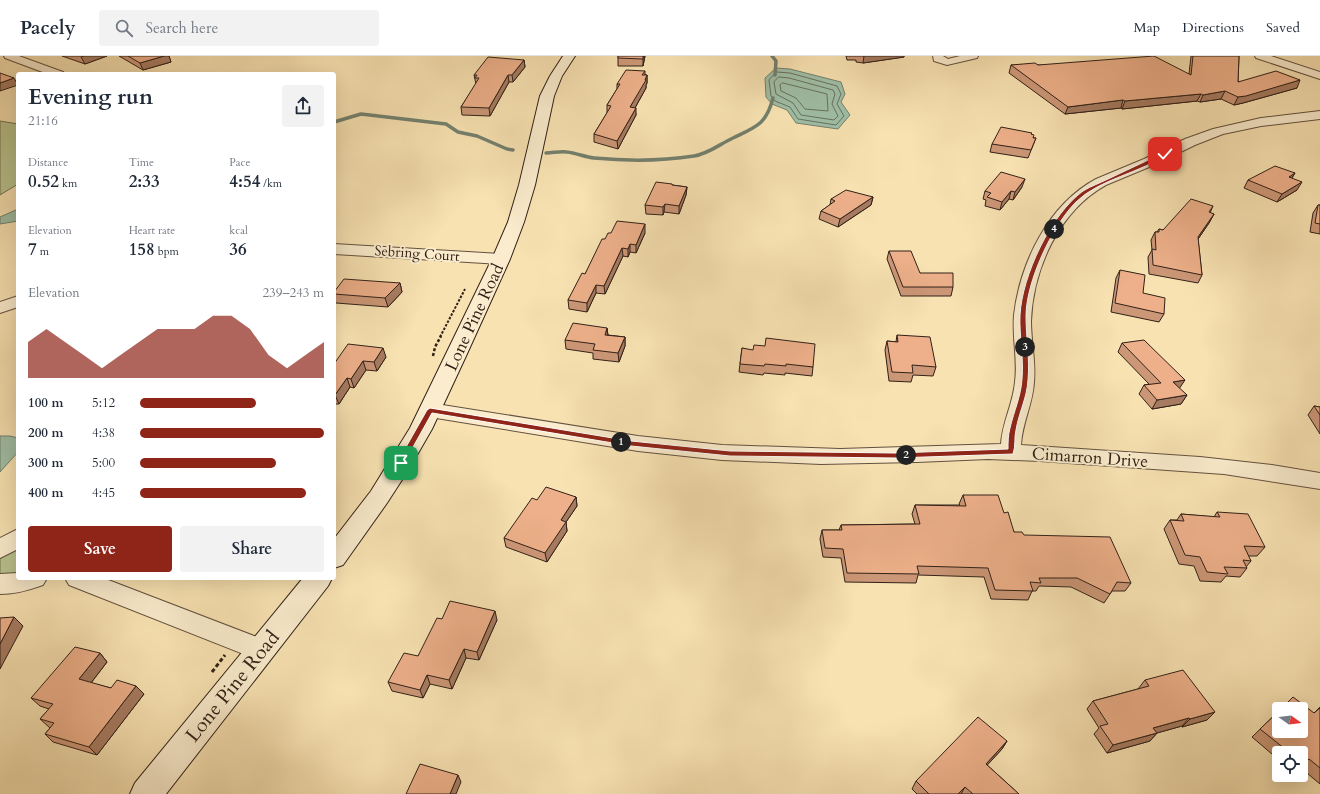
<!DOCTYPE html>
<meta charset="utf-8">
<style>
body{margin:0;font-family:Cardo,serif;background:#f2f2f3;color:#1f2937;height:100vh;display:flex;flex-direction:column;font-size:15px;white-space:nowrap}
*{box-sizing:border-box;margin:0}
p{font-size:13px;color:#747a83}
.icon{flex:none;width:22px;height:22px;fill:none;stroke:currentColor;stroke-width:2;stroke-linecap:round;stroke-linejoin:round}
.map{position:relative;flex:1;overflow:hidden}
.side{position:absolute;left:16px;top:16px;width:320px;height:508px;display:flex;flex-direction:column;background:#fff;border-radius:4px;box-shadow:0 4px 16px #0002}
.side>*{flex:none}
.needle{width:26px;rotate:105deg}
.buttons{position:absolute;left:1272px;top:646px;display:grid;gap:8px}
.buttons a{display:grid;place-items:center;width:36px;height:36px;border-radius:4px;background:#fff;box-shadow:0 4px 16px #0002;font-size:20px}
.pin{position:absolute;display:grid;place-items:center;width:34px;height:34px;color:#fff;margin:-17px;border-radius:8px;box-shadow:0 2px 6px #0006}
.km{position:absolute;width:20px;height:20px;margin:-10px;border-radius:50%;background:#222;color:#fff;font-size:11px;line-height:20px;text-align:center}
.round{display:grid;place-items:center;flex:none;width:42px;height:42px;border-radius:4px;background:#f2f2f3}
.overview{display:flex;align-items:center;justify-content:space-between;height:68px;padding:0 12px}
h1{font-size:22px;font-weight:700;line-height:30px}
.metrics{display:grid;grid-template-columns:repeat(3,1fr);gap:6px;height:68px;padding:4px 12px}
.metrics div{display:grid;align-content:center}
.metrics b{font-size:17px;font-weight:700}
.metrics small{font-size:11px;font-weight:400}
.metrics p{font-size:11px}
.chart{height:112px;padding:8px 12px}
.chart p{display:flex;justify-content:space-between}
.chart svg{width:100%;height:72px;margin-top:4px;fill:#8f2418;opacity:.7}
.primary-button{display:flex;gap:8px;margin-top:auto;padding:8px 12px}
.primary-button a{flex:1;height:46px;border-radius:4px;background:#8f2418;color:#fff;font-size:16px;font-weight:700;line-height:46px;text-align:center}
.primary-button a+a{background:#f2f2f3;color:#1f2937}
ul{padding:0 12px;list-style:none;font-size:13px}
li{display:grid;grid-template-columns:64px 48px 1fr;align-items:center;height:30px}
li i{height:10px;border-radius:5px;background:#8f2418}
header{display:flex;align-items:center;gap:24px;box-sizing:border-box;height:56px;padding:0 20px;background:#fff;border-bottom:1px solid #e0e1e3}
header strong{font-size:19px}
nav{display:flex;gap:22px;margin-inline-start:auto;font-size:14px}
.search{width:280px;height:36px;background:#f2f2f3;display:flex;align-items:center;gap:10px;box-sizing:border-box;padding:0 14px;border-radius:4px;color:#747a83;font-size:15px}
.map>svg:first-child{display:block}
</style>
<header>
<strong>Pacely</strong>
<div class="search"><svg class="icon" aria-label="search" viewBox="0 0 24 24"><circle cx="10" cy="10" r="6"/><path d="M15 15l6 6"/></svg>Search here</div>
<nav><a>Map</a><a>Directions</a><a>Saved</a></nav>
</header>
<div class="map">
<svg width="1320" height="738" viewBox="0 0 1320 738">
<rect width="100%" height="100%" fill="#f8e2b2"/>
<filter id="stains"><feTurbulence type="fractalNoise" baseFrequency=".005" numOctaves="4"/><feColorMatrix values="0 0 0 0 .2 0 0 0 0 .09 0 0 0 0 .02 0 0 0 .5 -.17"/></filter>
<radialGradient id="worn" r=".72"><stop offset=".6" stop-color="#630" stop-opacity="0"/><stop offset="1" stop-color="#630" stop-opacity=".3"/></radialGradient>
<path fill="#b9c48f" stroke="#757254" d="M0,65l18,3v60l-18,11z
M18,487v34l-18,-1v-19z"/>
<path fill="#9fbfa7" stroke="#73806e" d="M776,12l14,1 51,13 4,12 -4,8 9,13 -12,14 -42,-6 -9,-13 -15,-6 -6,-7 -1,-19z
M18,153v12l-18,3v-7z
M0,380h10l8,2v14l-18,20z"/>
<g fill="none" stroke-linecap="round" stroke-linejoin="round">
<path stroke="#687060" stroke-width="1" d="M777,16l13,1 47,13 4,8 -4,10 7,12 -8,9 -38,-6 -8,-12 -15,-6 -4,-5 -2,-16z
M779,21l10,1 44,12 2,4 -3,10 6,12 -4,4 -33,-5 -8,-12 -17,-9 -2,-12z
M783,27l44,11 1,17 -23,-2 -9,-11 -15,-7 -1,-6z"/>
<path stroke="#73806e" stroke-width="3.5" d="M772,0l4,5 -1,14
M334,66l27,-8 85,10 12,8 19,4 30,13 6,1
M546,97c7,0 14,-2 21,-1 9,1 18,5 27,6 32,3 68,3 100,-2 14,-2 26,-12 39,-18 23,-11 33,-13 40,-40"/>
<g stroke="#63513e" stroke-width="2">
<path id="street" d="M4,0h15l44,16 2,2h-17l-43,-16z
M933,0h10l5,3 12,-3h18l-1,2 -30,7 -13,-4z
M1255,0h16l49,16v7l-64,-21z
M1320,55v8l-59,7 -38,8 -28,11 -41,20 -48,20c-47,26 -73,84 -75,136 0,21 5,41 3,61 -1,22 -12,41 -13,63l179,12 72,8 48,8v16l-96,-15 -184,-13 -52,-2 -71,3 -96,2 -99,-4 -84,-9 -208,-34 -7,-2 -3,-5 3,-5 7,-2 208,33 84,9 118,4 161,-5c1,-21 12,-40 14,-62 3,-22 -3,-44 -1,-67 6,-52 34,-110 82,-136l48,-20 41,-20 28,-10 48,-11z
M334,188l167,10 6,2 2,3 -2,3 -6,2 -167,-10z
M18,240v11l-18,6v-11z
M18,473v20l-18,9v-20z
M18,517v5h29l-4,7c-14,5 -27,9 -43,9v-20z
M65,522h38l167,64 4,8 -4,8 -9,3 -192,-76z"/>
</g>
<g stroke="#312118" stroke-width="2">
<path id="secondary" d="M563,0h12l-13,20 -8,20 -19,89 -11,37 -14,37 -44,97 -34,73 -23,40 -22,34 -44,62 -9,3v-29l37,-48 39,-63 82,-169 16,-37 11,-37 21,-89 10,-20z
M303,522h29l-4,8 -162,208h-36l5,-11z"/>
</g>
<path stroke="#312118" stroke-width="2" stroke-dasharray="2.5 1.5" stroke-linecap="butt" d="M440,281l25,-48"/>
<path stroke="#312118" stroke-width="2.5" stroke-dasharray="3 2" stroke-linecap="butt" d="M433,300l2,-9 6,-11"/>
<path stroke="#312118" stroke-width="3" stroke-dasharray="4 2.5" stroke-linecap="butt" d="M212,616l13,-17"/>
<use href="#street" fill="#faeccd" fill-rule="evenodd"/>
<use href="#secondary" fill="#faeccd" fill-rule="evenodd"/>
</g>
<path fill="#cc9777" stroke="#312118" d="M62,0h45l-22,8z
M119,0h50l2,6 -28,8z
M618,0h27l-2,10h-25z
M846,0h58v1l-41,6 -7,-1v-2h-9z
M1191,0h48l-1,26 59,6 -54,15 -9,2 -13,-6 -21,3 -3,-1 -75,8 -1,-1 -56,6 -56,-41 2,-8h27l151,9z
M524,4l1,7 -12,15h-4l-19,34 -28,-1 -1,-8 15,-23 -2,-9z
M645,15v4h2v8l-1,2v3l-11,20 1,7 -18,34 -24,-7v-8l13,-21v-8l10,-16v-5z
M1031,78l2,4h3l-8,20 -38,-6 2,-8z
M1295,117l-3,5 5,12 -20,12 -33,-14 4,-8z
M672,128v1l15,2 -1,8 -7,19 -15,-2 -1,3 -17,-1 -1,-9z
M1022,131l-9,13 -4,-1 -9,11 -15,-4 1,-6 -3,-1 2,-8z
M873,141l-2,8 -33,22 -19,-8 2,-8 9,-6 1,-6z
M1318,149h2v29l-10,-2 3,-19z
M1213,150l-3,7 4,1 -5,9 -11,16 4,36 -4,8 -49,-9 -1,-17 4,-7 -1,-10 4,-8h2l2,-3 4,1z
M645,177l-9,20 -6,-1 -2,5 -5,-1 -18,38 -9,-1 -9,19 -18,-3 -1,-9 17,-26 20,-35z
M889,195l31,22 33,14 -2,9h-50l-14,-37z
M1120,214l44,44 -5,8 -48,-10 5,-34z
M400,227l2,9 -14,15 -52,-4 -2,-5v-6z
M607,272l1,7 17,2v9l-6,16 -26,-3v-6l-27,-4 -1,-9z
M897,279l39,32 -3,9 -20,-1 -2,7 -22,-1 -4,-31 2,-9 9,1z
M1122,287l65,52 -6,9 -29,5 -13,-15 5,-9 5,-1 -31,-32z
M742,292l71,19 -1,9 -27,-3v2l-21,-2 -1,2 -24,-3z
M386,301l-9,14 -11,-1 -12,18 -4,-1 -11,17h-5v-40z
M1314,350l6,1v27l-12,-19z
M963,439l41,18 10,19 117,51 -6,8h-13l-8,12 -33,-16 -32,-1 -3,5h-4l-4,9 -37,-1 -7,-22 -66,-2 -2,8 -71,-1 -4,-24 -18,-1 -3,-18 2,-9h17l2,-5 74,-1 -3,-10 3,-9h45l-1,-1z
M576,441l1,9 -11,16 1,9 -20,31 -41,-15 -2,-9 33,-38z
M1217,456l48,35 -8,9h-9l3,5 -5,6 1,1 -7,9 -14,-1 -5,6 -21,-1 -6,-15 -15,-2 -15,-35 6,-9h7l4,-6 33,3z
M442,563l55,1 -18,40 -13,-2 -14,31 -22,-5 -7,14 -31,-7 -4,-9 30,-26z
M100,597l7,9 -16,21 20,5 25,-2 8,8 -47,61 -44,-13 -8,-8 5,-6 -10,-9 9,-10 -9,-3 -9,-8z
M1145,624l70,32 -8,8 -25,7v-1l-25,7 -7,8 -43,12 -13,-19 5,-6 -12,-19 6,-8 45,-12z
M1320,651v77l-19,-16v-15h-22v7l-27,-23 27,-26 35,2z
M1007,685l-5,8 -15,16 32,29h-102l-5,-5 4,-8z"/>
<path fill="#a67b61" stroke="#312118" d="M84,0h23l-22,8 -4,-7z
M164,0h5l2,6 -28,8 -3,-7z
M643,0h2l-2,10z
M864,0h40v1l-41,6z
M524,4l1,7 -12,15 -1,-7z
M508,19l1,7 -19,34 -1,-8z
M647,19v8l-1,2v3l-15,27 -1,-8z
M14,22l4,7 -18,6v-8z
M1300,24l-3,8 -54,15 -9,2 4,-8z
M1225,35l-4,8 -21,3 3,-7z
M1201,38l-4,7 -75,8 3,-8z
M1123,44l-2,8 -56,6 3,-7z
M636,52v7l-18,34 -1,-8z
M1295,117l-5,8 -1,-4z
M1025,123l-3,8 -9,13 2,-8z
M1302,126l-5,8 -20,12 5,-8z
M687,131l-1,8 -7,19v-8z
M1011,135l-2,8 -9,11 2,-8z
M873,141l-2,8 -33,22 2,-8z
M665,148l-1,8 -1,3v-8z
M1214,158l-5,9 -15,22 4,-8z
M645,168v9l-9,20v-8z
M630,188v8l-2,5v-8z
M622,192l1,8 -18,38 -1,-8z
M400,227l2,9 -14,15 -3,-9z
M596,229v8l-9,19v-9z
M607,272l1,9 -3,-2z
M625,281v9l-6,16 -1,-9z
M383,292l3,9 -9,14 -3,-9z
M363,305l3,9 -12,18 -3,-9z
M347,322l3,9 -11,17 -4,-9z
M1185,324l-6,9 -6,-7z
M1187,339l-6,9 -29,5 5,-9z
M576,441l1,9 -11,16 1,9 -20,31 -2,-9 16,-33z
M495,555l2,9 -18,40 -2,-8z
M14,561l9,9 -23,43v-25z
M464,593l2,9 -14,31 -3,-9z
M100,597l7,9 -20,26 -8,-9z
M427,619l3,9 -7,14 -3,-8z
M136,630l8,8 -47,61 -8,-8z
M1215,656l-8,8 -25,7 8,-8z
M1189,662l-7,8 -36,10 7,-8z
M1157,677l-7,8 -43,12 6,-8z
M1007,685l-5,8 -21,23 5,-8z
M458,719l3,7 -5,12h-6z
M965,731l-4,7h-3z"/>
<path fill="#edb08a" stroke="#312118" d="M128,0h36l-24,7z
M618,0h25v3l-25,-1z
M1154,0l37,19 2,-19h46l-1,26 38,-11 24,9 -54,16 -8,1 -13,-6 -22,4 -2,-1 -76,7 -2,-1 -55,7 -57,-42 24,-2 3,2z
M488,1l36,3 -12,15h-4l-19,33 -28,-1 18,-29h-4l2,-3h-3z
M626,14l19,1 -3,4h5l-2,5h1l-16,27 6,1 -19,33 -23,-7 17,-28 -4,-1 13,-21h-3z
M0,17l14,5 -14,5z
M1001,71l31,6 -1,1 3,1 -1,3h3l-5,12 -39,-6z
M1275,110l20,7 -6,4 13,5 -20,12 -34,-14z
M1001,116l24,7 -10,13 -4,-1 -9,11 -15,-5 4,-4 -6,-2z
M656,126l16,2v1l15,2 -8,19 -14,-2 -2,3 -18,-2z
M846,134l27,7 -33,22 -19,-8 14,-10 -4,-2z
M1191,143l22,7 -4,6 5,2 -16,23 4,38 -49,-10 -1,-16 4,1 -1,-18h4v-3l4,1z
M1318,149h2v19l-5,-1z
M617,165l28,3 -9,21 -6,-1 -2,5 -6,-1 -18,38 -8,-1 -9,18 -19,-3 14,-27 3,1 17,-35h3l3,-6h3z
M889,195h22l9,22h33v14h-50z
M1120,214l25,5 -2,18 22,5 -1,16 -49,-11z
M344,223l56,4 -15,15 -51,-4v-2z
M573,267l34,5 -2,7 20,2 -7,16 -25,-3 2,-6 -30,-4z
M897,279l33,2 6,30 -24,-2 1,8 -21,-1 -5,-31 11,1z
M766,282l49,6 -2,23 -27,-3v2l-21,-2 -1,2 -24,-2 2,-16 11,2 1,-5 11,1z
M1144,284l41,40 -12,2 14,13 -30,5 -13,-15 17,-2 -39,-40z
M348,288l35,4 -9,14 -11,-1 -12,18 -4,-1 -12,17h-1v-31z
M1314,350l6,1v8z
M546,431l30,10 -15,23 5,2 -21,31 -41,-15 28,-40 5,2z
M963,439h35l6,18 4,-1 6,20h8l2,3 86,2 21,46 -14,-1 -7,12 -33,-16h-38l2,5 -11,-1 3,9 -38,-1 -7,-22 -71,-2 2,8 -72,-1 -4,-24 -18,-1 -3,-18h20l-1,-5 79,-1 -5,-19 51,1z
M1217,456l31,2 17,33 -21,-1 7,15 -8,-1 4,8 -23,-1 4,7 -21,-2 -7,-15 -15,-2 -15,-35 14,1 -3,-7 39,3z
M450,545l45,10 -18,41 -13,-3 -15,31 -22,-5 -7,15 -32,-8 16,-29 14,3 19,-38 5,1z
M14,561l-14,27v-26z
M75,591l25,6 -21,26 32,9 6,-8 19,6 -47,61 -44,-13 9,-11 -14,-4 13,-15 -22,-6z
M1183,614l32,42 -25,7 -1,-1 -36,10 4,5 -44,12 -13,-19 8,-2 -15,-23 56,-15 -4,-6z
M1293,641l21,16 6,-5v60l-11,-9 -6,5 -2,-2v-9h-11l-30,-24 19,-18v20h22v-22h-20z
M978,661l29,24 -21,23 33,30h-46l-8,-7 -7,7h-29l-13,-13z
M420,708l38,11 -8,19h-44z"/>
<path fill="#8f2418" stroke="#fff" d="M1163,97l4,1c-26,19 -68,25 -91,48 -24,24 -50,80 -50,114 0,22 4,43 2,64 -1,18 -9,32 -12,50 -2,7 0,16 -3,24l-118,4 -165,-2 -99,-10 -199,-33 -29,52h-2l-4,-2 30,-53 3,-2 201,33 99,10 165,2 113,-4c0,-6 0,-14 2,-21 4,-17 11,-32 12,-49 2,-22 -3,-43 -2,-64 2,-39 31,-101 63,-124 8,-5 17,-8 25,-12 18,-9 37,-17 55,-26z"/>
<g text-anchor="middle" stroke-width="4" stroke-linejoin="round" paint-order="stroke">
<g font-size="14" fill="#312118" stroke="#faeccd">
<text transform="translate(417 197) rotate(4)" y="5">Sebring Court</text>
</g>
<g font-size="17" fill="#312118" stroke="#faeccd">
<text transform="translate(474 261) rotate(-65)" y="6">Lone Pine Road</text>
<text transform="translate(1090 401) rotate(4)" y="6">Cimarron Drive</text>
</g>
<g font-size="20" fill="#312118" stroke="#faeccd">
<text transform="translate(232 630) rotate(-51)" y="7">Lone Pine Road</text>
</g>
</g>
<rect width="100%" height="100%" filter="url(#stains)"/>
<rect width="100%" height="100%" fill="url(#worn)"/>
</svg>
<div class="buttons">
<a><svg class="needle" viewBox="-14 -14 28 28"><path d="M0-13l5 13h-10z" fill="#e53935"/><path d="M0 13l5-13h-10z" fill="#747a83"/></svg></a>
<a><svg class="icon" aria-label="locate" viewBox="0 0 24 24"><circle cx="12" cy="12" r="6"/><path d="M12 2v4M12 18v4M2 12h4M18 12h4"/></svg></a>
</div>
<div class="pin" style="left:401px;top:407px;background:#1e9e55"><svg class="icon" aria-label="arrive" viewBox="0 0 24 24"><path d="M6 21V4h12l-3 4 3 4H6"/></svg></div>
<div class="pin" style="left:1165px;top:98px;background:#d93025"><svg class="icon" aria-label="check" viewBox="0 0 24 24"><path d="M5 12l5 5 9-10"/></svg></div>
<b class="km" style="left:621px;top:386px">1</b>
<b class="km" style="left:906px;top:399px">2</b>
<b class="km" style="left:1025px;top:291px">3</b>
<b class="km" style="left:1054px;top:173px">4</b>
<section class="side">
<div class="overview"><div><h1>Evening run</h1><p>21:16</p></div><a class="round"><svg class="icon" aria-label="share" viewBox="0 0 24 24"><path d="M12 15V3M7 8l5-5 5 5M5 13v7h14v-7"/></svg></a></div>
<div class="metrics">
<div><p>Distance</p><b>0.52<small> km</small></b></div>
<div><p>Time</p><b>2:33</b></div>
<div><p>Pace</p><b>4:54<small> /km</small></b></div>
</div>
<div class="metrics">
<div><p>Elevation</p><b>7<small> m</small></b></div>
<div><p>Heart rate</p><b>158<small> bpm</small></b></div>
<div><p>kcal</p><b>36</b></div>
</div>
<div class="chart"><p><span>Elevation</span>239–243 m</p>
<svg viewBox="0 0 160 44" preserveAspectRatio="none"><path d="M0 44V22L10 14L20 22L30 30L40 38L50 30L60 22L70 14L80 14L90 14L100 6L110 6L120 14L130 30L140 38L150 30L160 22V44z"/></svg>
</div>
<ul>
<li><b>100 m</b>5:12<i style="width:63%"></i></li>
<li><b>200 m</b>4:38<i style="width:100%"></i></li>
<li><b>300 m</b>5:00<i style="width:74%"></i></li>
<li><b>400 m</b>4:45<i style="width:90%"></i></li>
</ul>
<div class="primary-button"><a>Save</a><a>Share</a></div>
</section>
</div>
